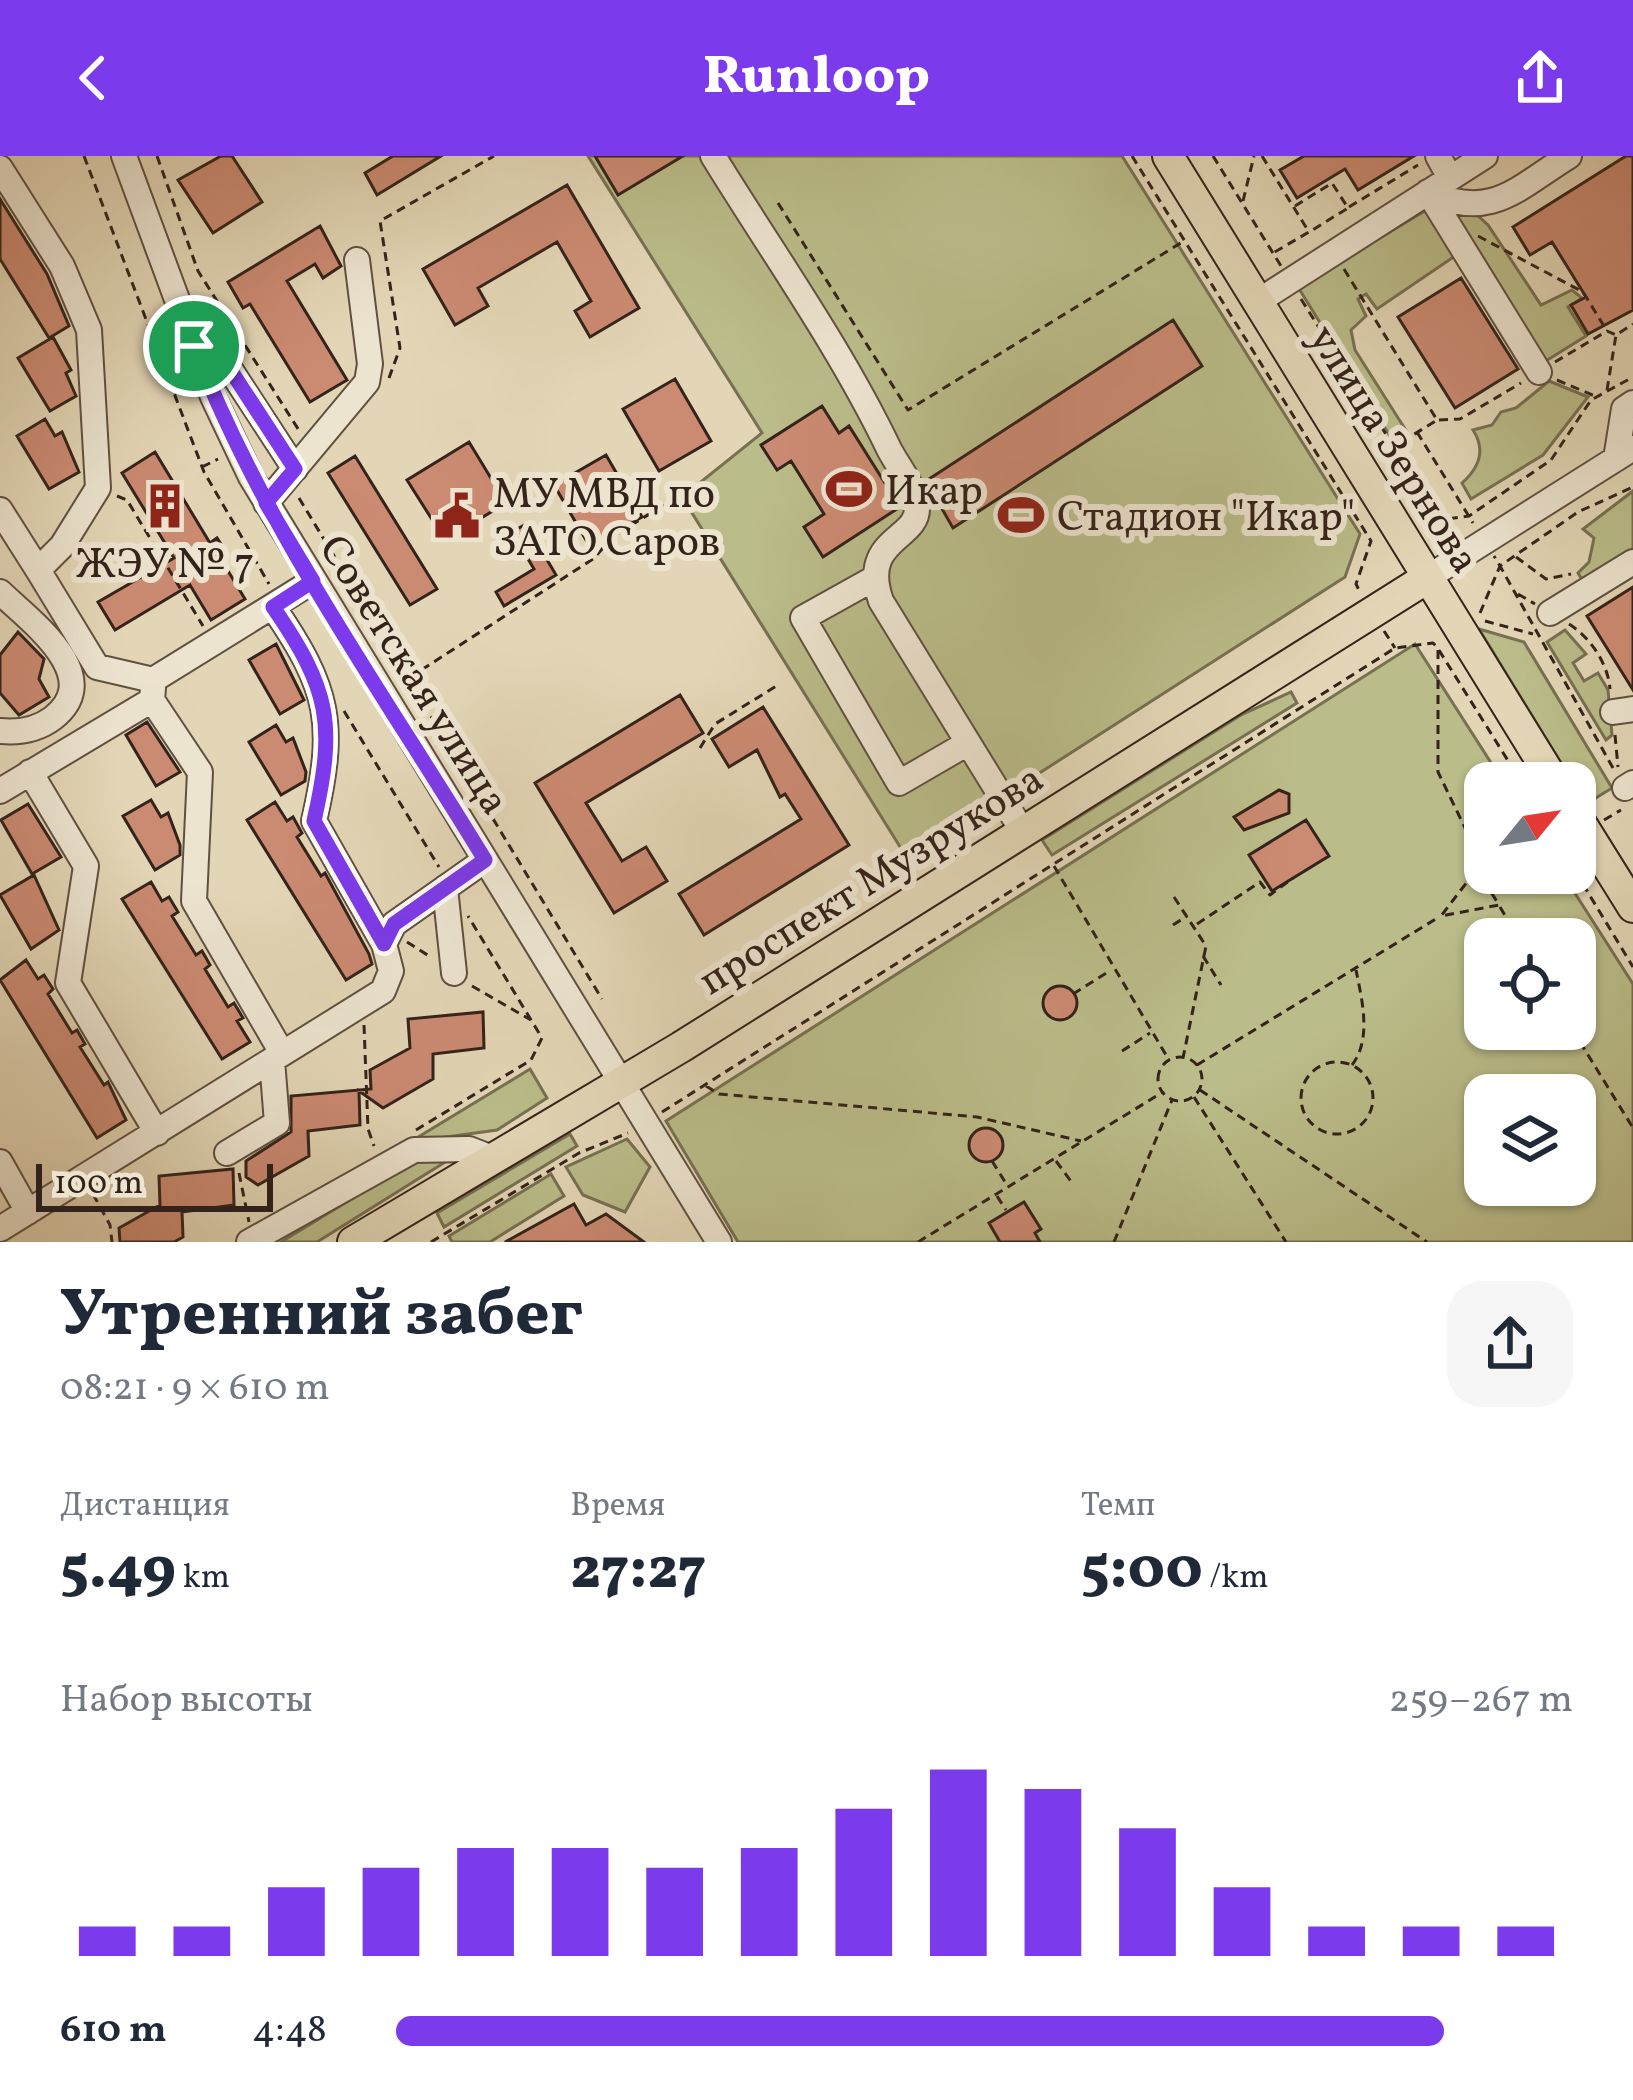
<!DOCTYPE html>
<html lang="ru">
<meta charset="utf-8">
<style>
body{margin:0;font-family:Vollkorn,serif;background:#f6f6f7;color:#1f2937;height:100vh;display:flex;flex-direction:column;font-size:45px;white-space:nowrap}
*{box-sizing:border-box;margin:0}
p{font-size:39px;color:#747a83}
.icon{flex:none;width:66px;height:66px;fill:none;stroke:currentColor;stroke-width:2;stroke-linecap:round;stroke-linejoin:round}
.map{position:relative;height:1086px;overflow:hidden}
.drawer{display:flex;flex-direction:column;background:#fff;flex:1}
.drawer>*{flex:none}
.needle{width:78px;rotate:60deg}
.controls{position:absolute;left:1464px;top:606px;display:grid;gap:24px}
.controls a{display:grid;place-items:center;width:132px;height:132px;border-radius:24px;background:#fff;box-shadow:0 3px 9px #0004;font-size:60px}
.scale{position:absolute;left:36px;bottom:30px;width:237px;box-sizing:border-box;padding-left:12px;border:6px solid #34231a;border-top:0;font-size:33px;line-height:42px;white-space:nowrap;color:#34231a;-webkit-text-stroke:9px #ede4d0;paint-order:stroke}
.pin{position:absolute;display:grid;place-items:center;width:102px;height:102px;color:#fff;margin:-51px;border:6px solid #fff;border-radius:50%;box-shadow:0 3px 12px #0007}
.round{display:grid;place-items:center;flex:none;width:126px;height:126px;border-radius:36px;background:#f6f6f7}
.head{display:flex;align-items:center;justify-content:space-between;height:204px;padding:0 60px}
h1{font-size:66px;font-weight:800;line-height:90px}
.figures{display:grid;grid-template-columns:repeat(3,1fr);gap:18px;height:204px;padding:12px 60px}
.figures div{display:grid;align-content:center}
.figures b{font-size:60px;font-weight:800}
.figures small{font-size:33px;font-weight:400}
.figures p{font-size:33px}
.chart{height:336px;padding:24px 60px}
.chart p{display:flex;justify-content:space-between}
.chart svg{width:100%;height:216px;margin-top:12px;stroke:#7c3aed;stroke-width:6}
ul{padding:0 60px;list-style:none;font-size:39px}
li{display:grid;grid-template-columns:192px 144px 1fr;align-items:center;height:90px}
li i{height:30px;border-radius:15px;background:#7c3aed}
header{display:flex;justify-content:space-between;align-items:center;height:156px;padding:0 60px;background:#7c3aed;color:#fff;font-size:54px;font-weight:800}
.map>svg:first-child{display:block}
</style>
<header><svg class="icon" aria-label="back" viewBox="0 0 24 24"><path d="M15 5l-7 7 7 7"/></svg>Runloop<svg class="icon" aria-label="share" viewBox="0 0 24 24"><path d="M12 15V3M7 8l5-5 5 5M5 13v7h14v-7"/></svg></header>
<div class="map">
<svg width="1633" height="1086" viewBox="0 0 1633 1086">
<rect width="100%" height="100%" fill="#e3d6b6"/>
<filter id="stains"><feTurbulence type="fractalNoise" baseFrequency=".00167" numOctaves="4"/><feColorMatrix values="0 0 0 0 .2 0 0 0 0 .09 0 0 0 0 .02 0 0 0 .5 -.17"/></filter>
<radialGradient id="worn" r=".72"><stop offset=".6" stop-color="#630" stop-opacity="0"/><stop offset="1" stop-color="#630" stop-opacity=".3"/></radialGradient>
<path fill="#babc89" stroke="#777052" stroke-width="3" fill-rule="evenodd" d="M588,0h534l238,378 -15,43 -438,281 -225,-361 80,-64z
M1433,50l22,50 -78,53 -11,-15 -8,5 8,17 -15,14 4,20 52,82 -14,9 -95,-154z
M1448,54l30,6 10,9 53,80 31,-15 10,8 -14,9 18,29 -45,28z
M1549,225l39,16 -45,58 -72,44 -9,-16c17,-15 24,-33 11,-53l19,-5 9,-13 15,-4z
M1633,335v63l-49,29 -6,-10 11,-11 5,-24 -11,-9z
M1479,473l45,13 88,146 -26,16z
M1565,474l21,24 -13,9 11,18 14,-8 10,17 4,45 -6,5 -59,-98z
M1415,488l89,139h-19v90h77l71,111v258h-895l-72,-121zM1485,783h90v90h-90zM1485,939h90v90h-90z
M1291,536l6,11 -245,152 -10,-15 199,-125z
M530,913l17,29 -50,32 -87,12z
M570,978l7,12 -133,81 -7,-14z
M627,983l23,28 -25,45 -42,-17 -17,-28z
M417,1003h33l-133,83h-36z
M551,1018l13,22 -74,46h-38l-3,-6z"/>
<path fill="#cb8a72" stroke="#34231a" stroke-width="3" d="M221,0h11l30,46 -49,31 -35,-53z
M393,0h48l-64,39 -12,-22z
M595,0h88l-65,39z
M1304,0h110l-56,34 -13,-21 -48,29 -17,-28z
M1626,0h7v154l-45,24 -17,-29 15,-8 -34,-55 -22,13 -17,-28z
M567,29l72,123 -49,29 -15,-26 16,-10 -34,-59 -79,46 10,18 -33,19 -32,-56z
M0,43l47,75 22,52 -20,12 -49,-79z
M320,70l21,40 -18,12 -8,-14 -28,17 60,99 -37,22 -60,-98 -7,4 -15,-26z
M1461,122l57,91 -63,39 -57,-91z
M1173,164l29,46 -249,162 -27,-47z
M53,181l18,33 -5,3 10,23 -26,15 -32,-53z
M675,223l36,62 -52,30 -36,-62z
M822,250l17,27 10,-7 51,81 -77,50 -19,-30 20,-13 -33,-53 -14,9 -16,-25z
M45,263l10,17 7,-4 17,40 -30,17 -32,-53z
M469,286l37,61 -61,37 -38,-60z
M155,296l55,91 7,-5 9,14 -7,4 26,43 -34,21 -21,-35 -75,45 -17,-28 76,-44 -52,-85z
M606,299l36,62 -52,30 -36,-62z
M355,300l82,133 -27,16 -82,-132z
M526,368l30,51 -52,31 -8,-14 38,-23 -22,-37z
M1633,431v103l-46,-74z
M18,476l26,27 -5,20 10,18 -30,18 -19,-22v-38z
M276,488l28,56 -24,14 -31,-54z
M680,539l23,38 -117,70 36,58 24,-14 21,34 -53,32 -79,-130z
M763,551l86,138 -145,90 -25,-41 122,-75 -16,-25 -5,3 -23,-47 -28,17 -17,-28z
M147,566l33,50 -24,14 -30,-51z
M276,569l10,17 7,-4 13,34 -1,9 -24,14 -32,-53z
M1279,634l10,4v19l-45,17 -10,-13z
M151,644l10,17 7,-4 12,32v10l-25,15 -32,-54z
M275,646l12,19 6,-4 9,16 -5,4 24,39 4,-3 44,81 3,10 -26,16 -99,-160z
M28,648l33,53 -29,17 -31,-54z
M1306,664l23,36 -57,35 -23,-36z
M34,719l25,55 -28,19 -31,-54z
M151,726l11,19 7,-4 9,15 -6,4 24,39 6,-4 8,14 -5,4 23,38 6,-4 9,15 -6,3 13,21 -28,17 -100,-160z
M26,804l12,19 6,-4 9,14 -5,5 24,39 5,-3 8,14 -5,3 24,38 4,-3 18,38 -29,18 -97,-158z
M1043 847a17 17 0 1 1 34 0a17 17 0 1 1-34 0Z
M483,856l1,36 -51,6v25l-50,29 -24,-17 1,34 -52,6 1,25 -51,29 -12,-8v-16l45,-29v-36l80,-7 -1,-19 40,-22 -2,-29z
M969 989a17 17 0 1 1 34 0a17 17 0 1 1-34 0Z
M233,1013l1,36 -52,7 1,25 -9,5h-54l-1,-14 41,-23 -1,-29z
M1024,1046l17,27 -6,4 5,9h-40l-11,-19z
M574,1048l12,21 20,-11 38,28h-139z"/>
<g fill="none" stroke-linecap="round" stroke-linejoin="round">
<g stroke="#605041" stroke-width="28">
<path id="minor" d="M124,0l89,241 38,80 468,765
M713,0c59,96 127,191 176,293 8,16 27,39 28,58 2,33 -58,31 -36,94l142,231
M1438,0l12,22
M0,12l62,98 27,64 9,158 -36,58 -24,24 59,97 56,13
M1428,36l111,180
M1428,36c63,29 88,-3 141,-36
M1257,146l228,-146
M194,190l28,11 73,112
M1616,303l8,-50 9,-6
M266,347l101,-121 3,-18 -13,-104
M0,354l38,60
M1427,422l206,-130
M873,423l-70,39 96,165 69,-40
M0,436c30,29 107,84 53,126 -16,12 -33,15 -53,13
M273,451c57,83 63,117 41,214l70,123
M1550,457l83,-51
M153,524l160,-99
M152,544l48,72 -6,129 88,152
M1613,556l20,-3
M30,616l56,94 -18,117 89,150
M1625,632l8,-5
M0,635l152,-91 1,-12
M445,732l9,85
M227,997l50,-30 -5,-63
M0,1006l28,50
M0,1073l383,-238 8,-20 -7,-27 10,-20 91,-64
M249,1086l165,-92 55,-1 23,9"/>
</g>
<g stroke="#34231a" stroke-width="34">
<path id="major" d="M1168,0l387,627
M1575,658l58,93
M353,1086l328,-195 746,-469"/>
</g>
<path stroke="#34231a" stroke-width="3" stroke-dasharray="9 6" stroke-linecap="butt" d="M84,0l120,316 65,112
M157,0l41,115 102,161
M1132,0l239,385 -15,43 4,8
M1213,0l68,110
M1262,0l47,76 -36,21
M1243,45l11,-45
M778,47l130,207 276,-169
M1295,50l37,-23 16,25 -37,23
M1349,51l69,-42
M1478,80l105,56 24,39
M1344,113l93,151 -40,25
M1301,143l139,221 29,-4 82,-56 40,-60 42,-23
M1555,206l52,-31 9,4
M389,222l11,-30 -20,-127 114,-65
M1557,224l40,17
M1607,234l9,-55 17,-11
M1439,264l21,-1 61,-36
M1417,276l56,91
M202,311l16,-8
M117,340l10,4 76,126
M299,342l303,501
M1516,401l30,22 25,-5
M1518,438l17,10
M1480,457l20,-47 -6,-10
M1485,465l48,13
M1569,468c22,14 39,40 41,65
M1384,475l11,17
M1438,494v122l29,60 10,37 22,36 -58,11 36,-47
M409,522l184,-119 21,-23 61,-38
M344,555l95,156
M1615,579l3,32
M700,592l15,-24 63,-39
M1613,612l-113,-202 78,-54 55,-25
M1604,664l17,-10
M1054,710l115,194
M1575,715l58,96
M1491,732l24,-15
M1174,741l32,49 -23,112
M1500,751l19,32
M1197,768l63,-42 10,13 23,-17
M1173,769l14,-9
M407,786l22,14
M1203,800l18,29
M472,830l59,34
M1073,838l38,-24
M364,869l4,104 6,17
M1572,873l61,99
M1122,895l28,-18
M1158 923a22 22 0 1 1 44 0a22 22 0 1 1-44 0Z
M1301 942a36 36 0 1 1 72 0a36 36 0 1 1-72 0Z
M1197,909l242,-148
M1352,909c20,-26 10,-65 4,-95
M706,930l13,8 258,23 104,24
M1200,934l227,152
M1194,941l92,145
M662,956l733,-464 38,-5 4,4 85,136
M416,974l115,-70 11,-22 -74,-122
M992,1005l15,24
M1056,1005l17,23
M239,1017l10,49
M93,1038l17,31 2,17
M997,1040l9,14
M431,1086l148,-89 49,-20
M918,1086l245,-150
M1114,1086l58,-142"/>
<use href="#minor" stroke="#ede4d0" stroke-width="24"/>
<use href="#major" stroke="#e3d6b6" stroke-width="30"/>
</g>
<g fill="none" stroke-linecap="round" stroke-linejoin="round">
<g stroke="#fff" stroke-width="24">
<path id="route" d="M194,190c71,184 189,346 291,514l-91,64 -10,20 -70,-123c22,-97 16,-131 -41,-214l40,-26 -47,-78 29,-34 -73,-112 -28,-11"/>
</g>
<use href="#route" stroke="#7c3aed" stroke-width="15"/>
</g>
<defs>
<g id="stadium-bare" transform="scale(3.6)"><path d="M0-5a6.5 5 0 1 0 0 10a6.5 5 0 1 0 0-10ZM-3.5-1.8h7v3.6h-7Z" fill="#8f2418" stroke="#ede4d0" stroke-width="2.5" paint-order="stroke"/></g>
<g id="building-bare" transform="scale(3.6)"><path d="M-4-6H4V6H1V3H-1V6H-4ZM-2.5-4.3h1.7v1.8h-1.7ZM.8-4.3h1.7v1.8H.8ZM-2.5-1h1.7V.8h-1.7ZM.8-1h1.7V.8H.8Z" fill="#8f2418" stroke="#ede4d0" stroke-width="2.5" paint-order="stroke"/></g>
<g id="civic-bare" transform="scale(3.6)"><path d="M-.6-6.5H3V-4.5H.6V-3L4-1V1h2V6H-6V1h2V-1L-.6-3ZM-1.2 2.5V6h2.4V2.5Z" fill="#8f2418" stroke="#ede4d0" stroke-width="2.5" paint-order="stroke"/></g>
</defs>
<g fill-rule="evenodd">
<use href="#stadium-bare" x="849" y="333"/>
<use href="#building-bare" x="165" y="350"/>
<use href="#stadium-bare" x="1021" y="359"/>
<use href="#civic-bare" x="457" y="360"/>
</g>
<g text-anchor="middle" stroke-width="12" stroke-linejoin="round" paint-order="stroke">
<g font-size="42" fill="#34231a" stroke="#ede4d0">
<text transform="translate(1396 292) rotate(58)" y="15">улица Зернова</text>
<text transform="translate(416 518) rotate(58)" y="15">Советская улица</text>
<text transform="translate(870 722) rotate(-32)" y="15">проспект Музрукова</text>
</g>
<g font-size="42" fill="#34231a" stroke="#ede4d0" text-anchor="start">
<text x="885" y="348">Икар</text>
<text x="493" y="351">МУ МВД по<tspan x="493" dy="48">ЗАТО Саров</tspan></text>
<text x="1057" y="374">Стадион "Икар"</text>
<text x="165" y="421" text-anchor="middle">ЖЭУ № 7</text>
</g>
</g>
<rect width="100%" height="100%" filter="url(#stains)"/>
<rect width="100%" height="100%" fill="url(#worn)"/>
</svg>
<div class="controls">
<a><svg class="needle" viewBox="-14 -14 28 28"><path d="M0-13l5 13h-10z" fill="#e53935"/><path d="M0 13l5-13h-10z" fill="#747a83"/></svg></a>
<a><svg class="icon" aria-label="locate" viewBox="0 0 24 24"><circle cx="12" cy="12" r="6"/><path d="M12 2v4M12 18v4M2 12h4M18 12h4"/></svg></a>
<a><svg class="icon" aria-label="layers" viewBox="0 0 24 24"><path d="M12 4l9 5-9 5-9-5zM3 14l9 5 9-5"/></svg></a>
</div>
<div class="scale">100 m</div>
<div class="pin" style="left:194px;top:190px;background:#1e9e55"><svg class="icon" aria-label="arrive" viewBox="0 0 24 24"><path d="M6 21V4h12l-3 4 3 4H6"/></svg></div>
</div>
<section class="drawer">
<div class="head"><div><h1>Утренний забег</h1><p>08:21 · 9 × 610 m</p></div><a class="round"><svg class="icon" aria-label="share" viewBox="0 0 24 24"><path d="M12 15V3M7 8l5-5 5 5M5 13v7h14v-7"/></svg></a></div>
<div class="figures">
<div><p>Дистанция</p><b>5.49<small> km</small></b></div>
<div><p>Время</p><b>27:27</b></div>
<div><p>Темп</p><b>5:00<small> /km</small></b></div>
</div>
<div class="chart"><p><span>Набор высоты</span>259–267 m</p>
<svg viewBox="0 0 160 44" preserveAspectRatio="none"><path d="M5 44V38M15 44V38M25 44V30M35 44V26M45 44V22M55 44V22M65 44V26M75 44V22M85 44V14M95 44V6M105 44V10M115 44V18M125 44V30M135 44V38M145 44V38M155 44V38"/></svg>
</div>
<ul>
<li><b>610 m</b>4:48<i style="width:89%"></i></li>
</ul>
</section>
